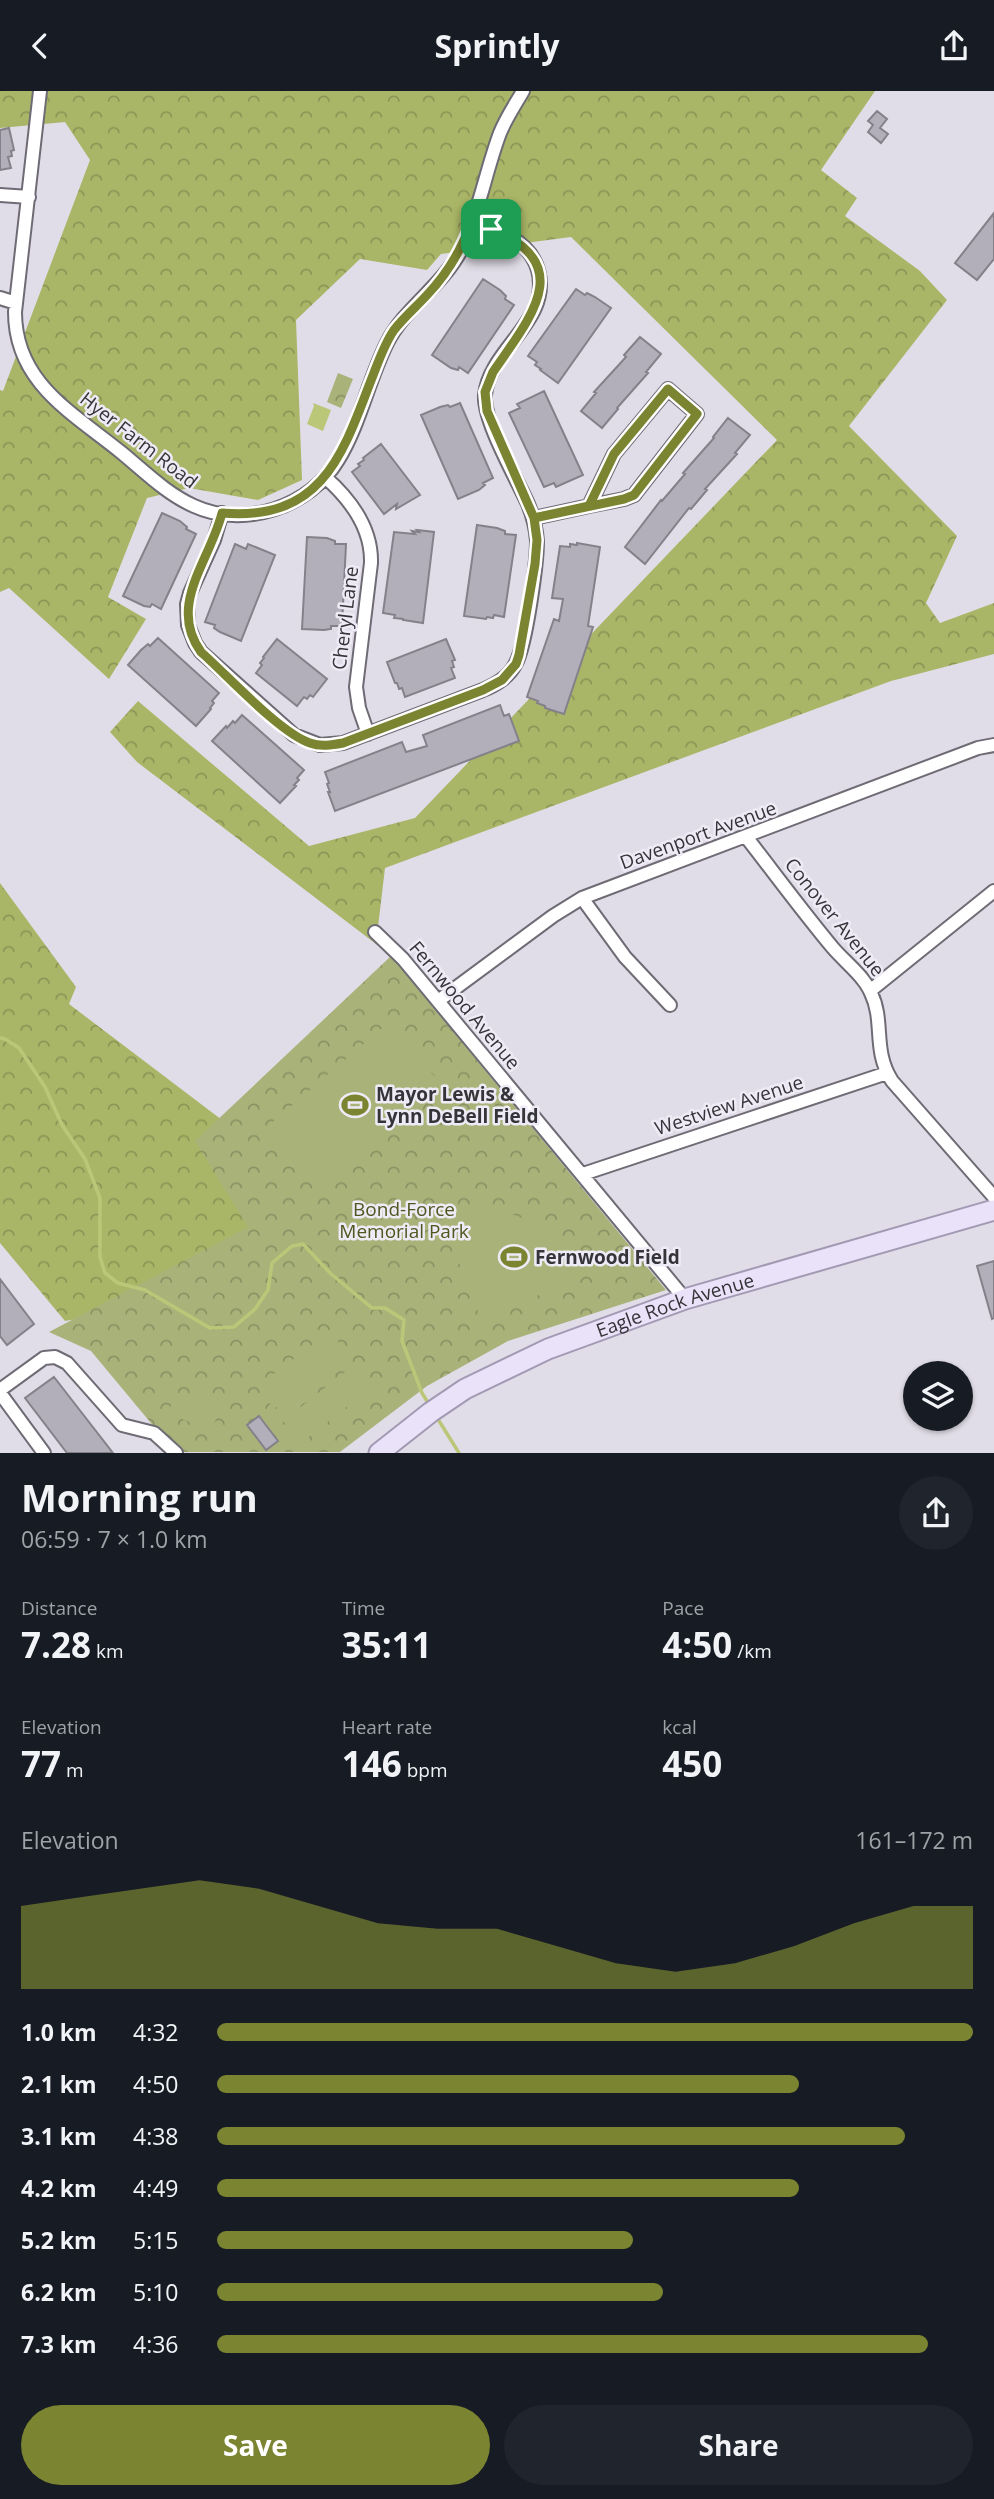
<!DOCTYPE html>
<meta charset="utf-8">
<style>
body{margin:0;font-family:"Open Sans",sans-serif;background:#20242c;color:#f1f3f6;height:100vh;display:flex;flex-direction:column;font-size:26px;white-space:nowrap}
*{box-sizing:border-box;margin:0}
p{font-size:23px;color:#9ea1a6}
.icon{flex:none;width:38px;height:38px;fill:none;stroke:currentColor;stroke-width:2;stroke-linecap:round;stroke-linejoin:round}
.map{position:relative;height:1362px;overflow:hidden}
.side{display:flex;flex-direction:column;background:#171b24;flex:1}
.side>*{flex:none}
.tools{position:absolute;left:903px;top:1270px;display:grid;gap:14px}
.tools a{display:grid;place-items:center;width:70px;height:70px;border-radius:50%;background:#171b24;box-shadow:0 2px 5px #0004;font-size:35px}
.pin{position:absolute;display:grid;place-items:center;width:60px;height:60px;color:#fff;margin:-30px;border-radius:14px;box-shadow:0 4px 10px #0006}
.round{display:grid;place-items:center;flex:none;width:74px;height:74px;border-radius:37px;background:#20242c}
.summary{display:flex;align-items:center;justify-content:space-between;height:119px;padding:0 21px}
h1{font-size:38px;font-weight:700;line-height:52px}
.stats{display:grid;grid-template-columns:repeat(3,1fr);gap:10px;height:119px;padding:7px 21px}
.stats div{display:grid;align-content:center}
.stats b{font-size:35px;font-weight:700}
.stats small{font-size:19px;font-weight:400}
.stats p{font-size:19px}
.chart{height:196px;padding:14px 21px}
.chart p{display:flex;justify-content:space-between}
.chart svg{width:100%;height:126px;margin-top:7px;fill:#7a8431;opacity:.7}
.cta{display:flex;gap:14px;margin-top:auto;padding:14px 21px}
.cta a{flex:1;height:80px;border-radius:42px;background:#7a8431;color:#fff;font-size:28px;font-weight:700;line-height:80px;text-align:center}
.cta a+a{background:#20242c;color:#f1f3f6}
ul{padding:0 21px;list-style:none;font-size:23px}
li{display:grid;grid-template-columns:112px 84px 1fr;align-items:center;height:52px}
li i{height:18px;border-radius:9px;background:#7a8431}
header{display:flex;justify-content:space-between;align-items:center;height:91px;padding:0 21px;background:#171b24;font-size:32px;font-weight:700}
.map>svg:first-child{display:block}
</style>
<header><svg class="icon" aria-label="back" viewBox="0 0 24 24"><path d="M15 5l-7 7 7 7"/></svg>Sprintly<svg class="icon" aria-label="share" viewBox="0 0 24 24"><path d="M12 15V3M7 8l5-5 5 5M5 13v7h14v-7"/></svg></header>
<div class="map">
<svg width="994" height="1362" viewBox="0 0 994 1362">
<defs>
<pattern id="forest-crowns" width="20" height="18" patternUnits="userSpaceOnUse" patternTransform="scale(1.75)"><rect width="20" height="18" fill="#aab667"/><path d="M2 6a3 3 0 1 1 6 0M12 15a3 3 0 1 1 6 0" fill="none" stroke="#8b9556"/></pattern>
<pattern id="park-crowns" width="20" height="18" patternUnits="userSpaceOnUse" patternTransform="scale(1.75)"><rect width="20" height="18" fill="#a9b379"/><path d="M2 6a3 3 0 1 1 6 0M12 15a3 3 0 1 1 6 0" fill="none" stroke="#8a9264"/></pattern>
</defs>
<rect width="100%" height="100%" fill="#e1dde8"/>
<path fill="url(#forest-crowns)" d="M0,0h875l-54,79 36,28 -12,18 75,55 27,29 -98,126 108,110 -31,67 14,20 54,-20v51l-103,27 -506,187 -9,76 -239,-182 -27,-30 28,-31 171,145 106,-28 362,-378 -206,-203 -130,17 -14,16 -67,-11 -64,61 6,160 -44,20 -69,-12 -42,10 -39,99 38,22 -37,60 -100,-91 -9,4v-202l3,1 87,-231 -25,-38 -65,6z
M0,792l76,104 -7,17 153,116 60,113 -123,72 -94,16 -65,-78z"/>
<path fill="url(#park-crowns)" d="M338,282l15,6 -12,29 -14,-6z
M391,865l275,334 -158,51 -81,45 -87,66h-165l-84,-101 -42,-19 199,-105 -53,-86z"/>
<path fill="#a9b379" d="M388,932l54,62 -119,102 -54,-62z
M468,1117c55,1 89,21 114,71l-102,38 -40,-103z
M330,1240l17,22 -73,56 -17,-22z
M354,1274l18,22 -71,56 -18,-22z
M176,1301l44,16 -8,22 -44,-16z"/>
<path fill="#bbc778" d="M313,312l18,7 -8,21 -16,-7 7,-18z"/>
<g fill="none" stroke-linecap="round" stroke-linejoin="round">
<path stroke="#bbc778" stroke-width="3.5" d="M0,947l5,1 14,9 26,39 17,38 23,34 15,39v59l5,16 13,10 27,7 65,38 24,-1 21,-18 13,-19 4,-27 20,-17 11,-2 27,29 42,35h13l19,12 -2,21 20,52 8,13
M436,1325l23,37"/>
</g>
<path fill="#b3afba" stroke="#84818b" stroke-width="2" d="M877,20l10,8 -7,9 8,6 -7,9 -13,-11 5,-7 -5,-4z
M9,37l5,22 -3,1 1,5 -4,1 3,11 -11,2v-40z
M994,122v46l-17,21 -22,-17z
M483,188l17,11 6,6 -1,3 9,6 -46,68 -9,-6 -1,3 -7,-2 -19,-13z
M576,198l9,6 2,-2 8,4 16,11 -53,75 -18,-13 1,-1 -6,-4 2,-3 -9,-6z
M640,246l21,17 -15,18 2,1 -31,35 1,1 -16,19 -21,-17 15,-18 -2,-1 32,-35 -2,-2z
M544,300l39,84 -27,12 -2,-4 -10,4 -35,-74 11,-5 -3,-4z
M460,312l33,75 -10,5 2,2 -6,5 -21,9 -37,-84 19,-8 8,-2 2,2z
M728,327l22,17 -15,18 2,1 -32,35 2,1 -16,19 -2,-1 -44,56 -20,-17 36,-47 1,1 23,-27 -2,-1 31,-35 -1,-1z
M381,353l39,51 -24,14 1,-5 -13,10 -32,-42 8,-6 -2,-2 6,-4 -1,-2z
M162,422l18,8 7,6 -1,2 10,5 -35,75 -9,-5 -2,3 -6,-1 -21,-10z
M477,434l20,3 8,3v3l11,1 -12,82 -10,-2 -1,3 -6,-1 -1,2 -22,-3z
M417,439l17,2 -11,91 -20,-3v-1l-9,-1 1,-3 -12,-2 11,-81 21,2 -3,-3 7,1z
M307,446l20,1 8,3v3h11l-4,82h-11v3l-7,1 -22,-1z
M577,452l23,4 -12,79 5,1 -29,87 -19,-6v-2l-8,-3 1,-2 -11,-4 27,-78 5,2 4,-22 -11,-1 8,-52 10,1v-3l7,1z
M235,453l11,5 2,-5 27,11 -34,86 -21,-9 -6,-4 1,-3 -10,-3z
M158,547l61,55 -7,8 2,2 -4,5 1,1 -15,17 -68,-61 13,-15 7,-6 2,2z
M277,548l50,40 -14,18 -3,-2 -3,4 -3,-2 -7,9 -41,-33 6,-8 -2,-2 4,-5 -1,-1z
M446,548l9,21 -3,1 2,6 -3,1 4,10 -50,19 -3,-9 -3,1 -2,-6h-2l-8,-21z
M500,614l4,11 5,-2 10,27 -184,70 -7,-19h2l-3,-8 2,-1 -4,-11 77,-30 4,10 21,-6 -4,-11z
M242,624l62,55 -7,8 2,2 -5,5 2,1 -16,17 -68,-62 14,-15 1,2 6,-7 2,2z
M994,1170v57l-2,1 -15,-53z
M0,1188l34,45 -27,21 -7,-9z
M54,1286l59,76h-46l-42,-55z
M259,1325l19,25 -12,9 -19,-25z"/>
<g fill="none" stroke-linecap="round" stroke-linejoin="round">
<g stroke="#6f6b75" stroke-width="16">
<path id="street" d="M40,0l-25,221c0,71 58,101 107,141 23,19 45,41 72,53 50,23 116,1 144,-46 22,-36 30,-79 49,-117 18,-36 57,-58 75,-95 17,-36 24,-78 38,-115 6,-15 15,-28 23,-42
M0,104l29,2
M0,207l16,5
M325,386c25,22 47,51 46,86l-15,124 3,21 9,26
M222,422l-8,27 -24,53 -3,11 1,21 7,18 6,9 93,83 26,10 23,-2 140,-53c14,-6 26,-13 33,-27 10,-19 21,-99 21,-122 -1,-13 -4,-25 -9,-37 -11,-25 -45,-83 -43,-109 5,-47 67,-74 53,-125 -9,-31 -39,-39 -67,-47
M534,427l55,-12 25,-52 54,-65 29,25 -63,81 -10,4 -35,7
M747,747c28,36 56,74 86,110 12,14 31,28 38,45 14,29 1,57 21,88l102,116
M582,807l43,59 45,48
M375,841l28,27 282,340
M871,899l123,-99
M438,910l115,-85 29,-18 396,-150 16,-3
M583,1083l304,-101
M0,1299l44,-32 11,-1 12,6 55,62 32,8 22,20
M0,1302l44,60"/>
</g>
<g stroke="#a299b3" stroke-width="23">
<g id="primary">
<path id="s1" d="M379,1362l52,-41 34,-23 83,-40 137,-50 309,-89"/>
</g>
</g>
<use href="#street" stroke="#fff" stroke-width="12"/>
<use href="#primary" stroke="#eae2f9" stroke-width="19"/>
</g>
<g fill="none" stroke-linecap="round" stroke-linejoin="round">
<g stroke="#fff" stroke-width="14">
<path id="route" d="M491,138l-20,-6c-10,28 -24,51 -44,72 -11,12 -23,22 -33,35 -11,16 -17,36 -24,53 -29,77 -51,138 -148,130 -12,48 -55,92 -21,139 26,23 79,81 109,91 11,4 22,2 33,0l140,-53 19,-10 14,-16 3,-9 16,-91 2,-24 -3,-22 90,-19 10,-4 63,-81 -29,-25 -54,65 -25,52 -55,12 -47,-107 -2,-19 8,-20c36,-53 86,-108 -2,-143"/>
</g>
<use href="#route" stroke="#7a8431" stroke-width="9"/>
</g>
<defs>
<g id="stadium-bare" transform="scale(2.1)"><path d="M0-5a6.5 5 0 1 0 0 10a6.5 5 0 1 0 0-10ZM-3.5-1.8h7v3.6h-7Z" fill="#7a8431" stroke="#eeebf6" stroke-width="2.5" paint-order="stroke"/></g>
</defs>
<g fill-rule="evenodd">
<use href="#stadium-bare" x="355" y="1014"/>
<use href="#stadium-bare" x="514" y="1166"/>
</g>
<g text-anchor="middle" stroke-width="5" stroke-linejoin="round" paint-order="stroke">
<g font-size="19" fill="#353438" stroke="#eeebf6">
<text transform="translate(139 349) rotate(38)" y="7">Hyer Farm Road</text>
<text transform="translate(345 527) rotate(-83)" y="7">Cheryl Lane</text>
<text transform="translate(698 744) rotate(-20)" y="7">Davenport Avenue</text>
<text transform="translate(835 826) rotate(51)" y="7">Conover Avenue</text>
<text transform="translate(465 914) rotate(50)" y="7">Fernwood Avenue</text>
<text transform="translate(729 1014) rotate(-18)" y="7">Westview Avenue</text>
<text dy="7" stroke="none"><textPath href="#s1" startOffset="334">Eagle Rock Avenue</textPath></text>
</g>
<g font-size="19" font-weight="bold" fill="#353438" stroke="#eeebf6" text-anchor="start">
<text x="376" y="1010">Mayor Lewis &amp;<tspan x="376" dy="22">Lynn DeBell Field</tspan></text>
<text x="535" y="1173">Fernwood Field</text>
</g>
<g font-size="19" fill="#50571e" stroke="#eeebf6">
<text x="404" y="1125">Bond-Force<tspan x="404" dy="22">Memorial Park</tspan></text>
</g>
</g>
</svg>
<div class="tools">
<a><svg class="icon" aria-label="layers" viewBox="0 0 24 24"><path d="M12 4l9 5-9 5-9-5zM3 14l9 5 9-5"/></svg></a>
</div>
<div class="pin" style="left:491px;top:138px;background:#1e9e55"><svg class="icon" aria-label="arrive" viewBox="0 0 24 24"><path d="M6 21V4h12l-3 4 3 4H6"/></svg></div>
</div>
<section class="side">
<div class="summary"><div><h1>Morning run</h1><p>06:59 · 7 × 1.0 km</p></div><a class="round"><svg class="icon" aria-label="share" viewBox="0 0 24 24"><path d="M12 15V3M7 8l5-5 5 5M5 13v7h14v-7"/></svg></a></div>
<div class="stats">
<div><p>Distance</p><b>7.28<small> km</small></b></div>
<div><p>Time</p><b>35:11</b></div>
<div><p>Pace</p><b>4:50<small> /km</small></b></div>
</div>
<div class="stats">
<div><p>Elevation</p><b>77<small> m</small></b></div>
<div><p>Heart rate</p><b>146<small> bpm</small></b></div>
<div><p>kcal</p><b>450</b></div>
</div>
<div class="chart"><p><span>Elevation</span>161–172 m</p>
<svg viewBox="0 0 160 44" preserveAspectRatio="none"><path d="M0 44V15L10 12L20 9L30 6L40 9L50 15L60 21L70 23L80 23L90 29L100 35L110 38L120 35L130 29L140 21L150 15L160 15V44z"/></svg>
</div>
<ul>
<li><b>1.0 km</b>4:32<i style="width:100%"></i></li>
<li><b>2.1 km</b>4:50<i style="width:77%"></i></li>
<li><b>3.1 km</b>4:38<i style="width:91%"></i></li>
<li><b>4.2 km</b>4:49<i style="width:77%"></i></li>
<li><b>5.2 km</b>5:15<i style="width:55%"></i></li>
<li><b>6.2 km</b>5:10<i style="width:59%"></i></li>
<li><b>7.3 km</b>4:36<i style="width:94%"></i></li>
</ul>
<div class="cta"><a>Save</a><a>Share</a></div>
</section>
